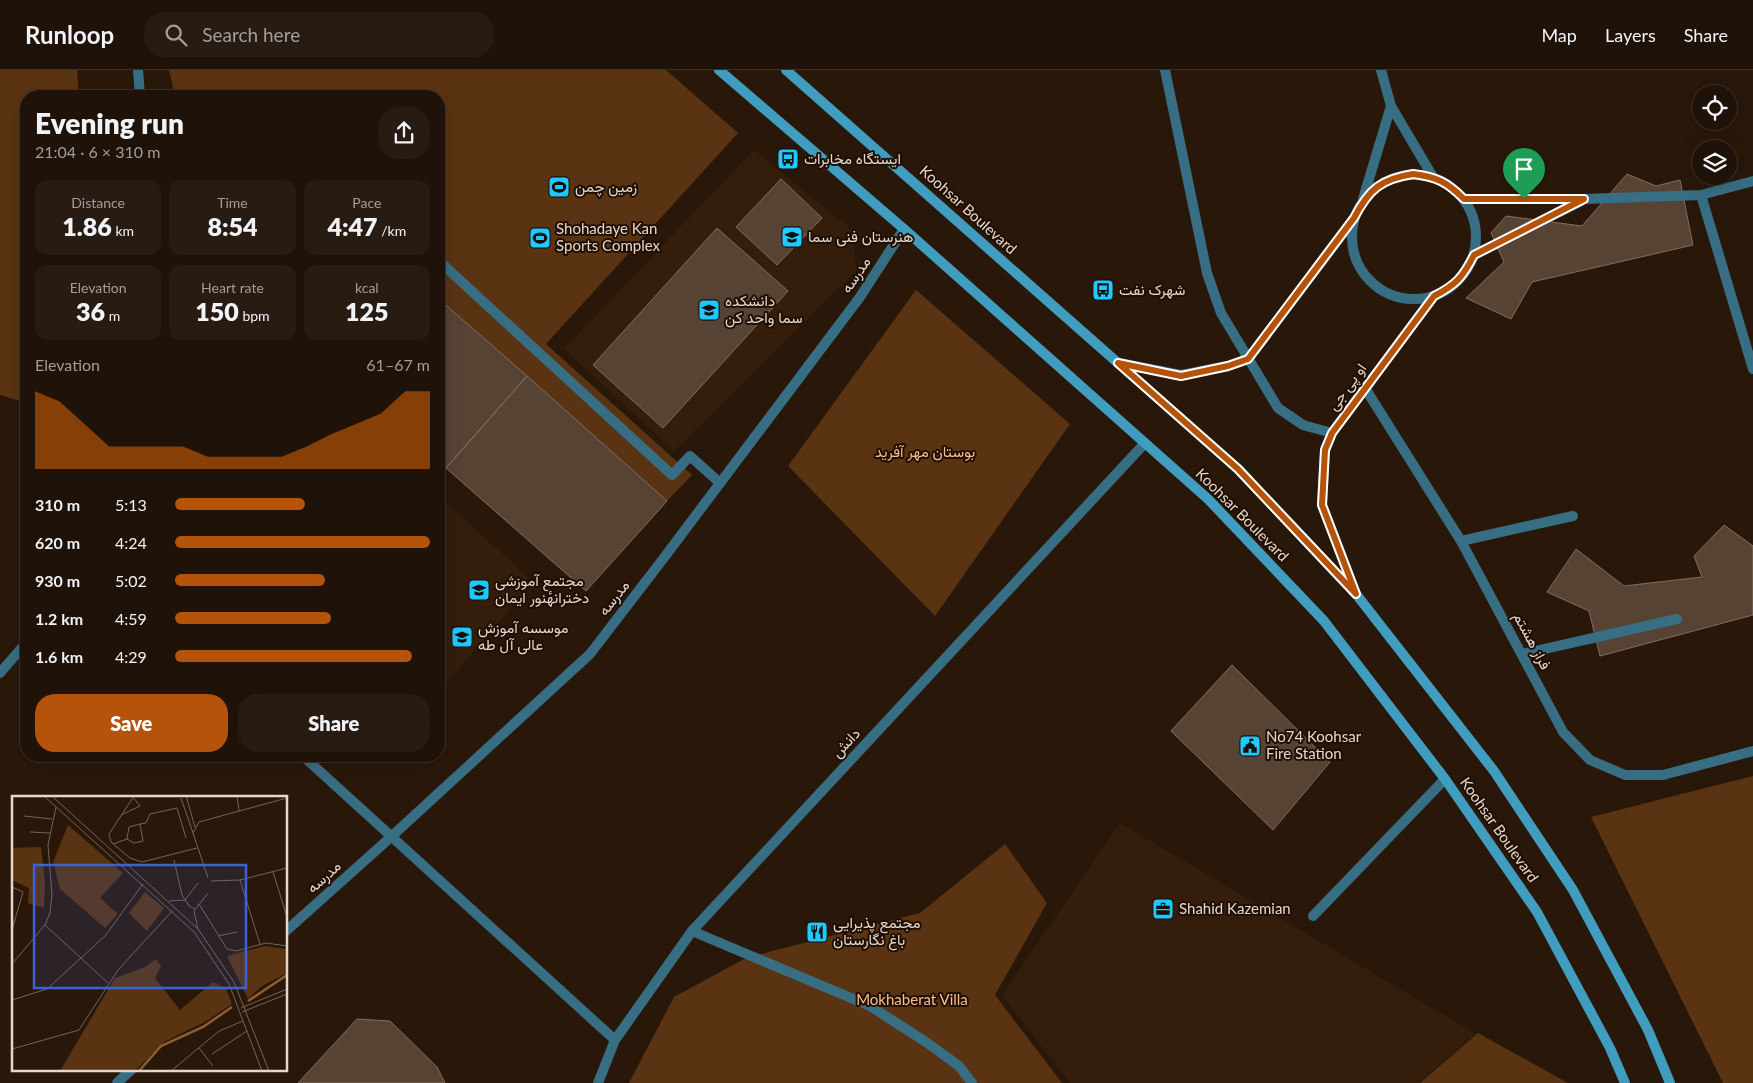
<!DOCTYPE html>
<meta charset="utf-8">
<style>
body{margin:0;font-family:Lato,Vazirmatn,sans-serif;background:#271b12;color:#f1f3f6;height:100vh;display:flex;flex-direction:column;font-size:19px;white-space:nowrap}
*{box-sizing:border-box;margin:0}
p{font-size:16px;color:#a19e9c}
.icon{flex:none;width:28px;height:28px;fill:none;stroke:currentColor;stroke-width:2;stroke-linecap:round;stroke-linejoin:round}
.map{position:relative;flex:1;overflow:hidden}
.side{position:absolute;left:20px;top:20px;width:425px;height:672px;display:flex;flex-direction:column;background:#1f1208;border-radius:20px;box-shadow:0 5px 20px #0002,0 0 0 1px #3c3229}
.side>*{flex:none}
.fabs{position:absolute;left:1692px;top:15px;display:grid;gap:10px}
.fabs a{display:grid;place-items:center;width:45px;height:45px;border-radius:50%;background:#1f1208;box-shadow:0 5px 20px #0002,0 0 0 1px #3c3229;font-size:25px}
.pin{position:absolute;display:grid;place-items:center;width:42px;height:42px;color:#fff;margin:-51px -21px;border-radius:50% 50% 50% 0;rotate:-45deg;box-shadow:0 0 5px #0007}
.pin .icon{rotate:45deg}
.round{display:grid;place-items:center;flex:none;width:52px;height:52px;border-radius:20px;background:#271b12}
.headline{display:flex;align-items:center;justify-content:space-between;height:85px;padding:0 15px}
h1{font-size:28px;font-weight:800;line-height:38px}
.metrics{display:grid;grid-template-columns:repeat(3,1fr);gap:8px;height:85px;padding:5px 15px}
.metrics div{display:grid;align-content:center;border-radius:12px;background:#271b12;text-align:center}
.metrics b{font-size:25px;font-weight:800}
.metrics small{font-size:14px;font-weight:400}
.metrics p{font-size:14px}
.chart{height:140px;padding:10px 15px}
.chart p{display:flex;justify-content:space-between}
.chart svg{width:100%;height:90px;margin-top:5px;fill:#b45309;opacity:.7}
.primary-button{display:flex;gap:10px;margin-top:auto;padding:10px 15px}
.primary-button a{flex:1;height:58px;border-radius:20px;background:#b45309;color:#fff;font-size:20px;font-weight:800;line-height:58px;text-align:center}
.primary-button a+a{background:#271b12;color:#f1f3f6}
ul{padding:0 15px;list-style:none;font-size:16px}
li{display:grid;grid-template-columns:80px 60px 1fr;align-items:center;height:38px}
li i{height:12px;border-radius:6px;background:#b45309}
header{display:flex;align-items:center;gap:30px;box-sizing:border-box;height:70px;padding:0 25px;background:#1f1208;border-bottom:1px solid #3c3229}
header strong{font-size:24px}
nav{display:flex;gap:28px;margin-inline-start:auto;font-size:18px}
.search{width:350px;height:45px;background:#271b12;display:flex;align-items:center;gap:12px;box-sizing:border-box;padding:0 18px;border-radius:20px;color:#a19e9c;font-size:19px}
.map>svg:first-child{display:block}
</style>
<header>
<strong>Runloop</strong>
<div class="search"><svg class="icon" aria-label="search" viewBox="0 0 24 24"><circle cx="10" cy="10" r="6"/><path d="M15 15l6 6"/></svg>Search here</div>
<nav><a>Map</a><a>Layers</a><a>Share</a></nav>
</header>
<div class="map">
<svg width="1753" height="1013" viewBox="0 0 1753 1013">
<rect width="100%" height="100%" fill="#29180a"/>
<path fill="#341d0a" d="M754,80l99,81 3,40 -182,180 -110,-102z
M439,425l94,87 -94,110z
M1120,753l356,211 -58,49h-348l-68,-88z"/>
<path fill="#5a3312" d="M0,0h77l2,26h-53v307l-26,-8z
M169,0h497l72,63 -192,211 146,131 -25,26 -81,90 -147,-129v-366h-264z
M916,220l154,134 -135,192 -147,-150z
M1753,706v307h-30l-132,-266z
M1005,774l42,59 -52,92 67,88h-433l45,-86 72,-39 174,-45z
M1478,963l90,50h-148z"/>
<path fill="#564334" stroke="#836d5d" d="M1627,104l29,12 24,-6 13,65 -161,37 -21,37 -45,-21 38,-36 -13,-29 15,-17 76,10z
M781,109l41,39 -45,47 -41,-38z
M717,158l71,63 -125,137 -70,-63z
M439,229l88,77 -81,92 -7,-6z
M527,306l140,125 -81,90 -140,-123z
M1724,455l29,21v69l-153,41 -11,-45 -42,-19 29,-43 48,37 78,-9 -8,-21z
M1232,595l98,97 -57,68 -102,-99z
M357,949l33,2 47,46 8,16h-147z"/>
<g fill="none" stroke-linecap="round" stroke-linejoin="round">
<path stroke="#386e83" stroke-width="10" d="M439,191l233,214 18,-19 30,27
M1313,846l132,-137
M692,861l178,75 56,36 33,24 13,17"/>
<path stroke="#386e83" stroke-width="10" d="M138,0l2,26
M1165,0l42,203 14,40 57,95 25,17 29,8
M1381,0l10,36 42,71
M1352 167a62 62 0 1 1 124 0a62 62 0 1 1-124 0Z
M1701,125l52,174
M1363,129l28,-93
M1464,129h120l117,-4 52,-14
M1474,185l107,-54
M1119,293l62,12 47,-9 20,-7 106,-140
M1365,318l96,153 102,191 27,28 35,15h38l90,-24
M1461,471l112,-25
M1356,524l-34,-89 3,-55 7,-17 102,-137
M1522,584l155,-35
M0,603l26,-30
M303,686l312,284
M286,861l106,-95 198,-182 73,-95 197,-262 44,-68
M117,1013l15,-14
M598,1013l17,-43 77,-109 453,-488"/>
<path stroke="#409dbf" stroke-width="10" d="M719,0l185,159 304,270 116,122 121,158 92,133 73,136 15,35
M786,0l452,399 118,125 138,177 79,119 75,140 22,53"/>
</g>
<g fill="none" stroke-linecap="round" stroke-linejoin="round">
<g stroke="#fff" stroke-width="10">
<path id="route" d="M1413,104c24,3 34,8 51,25h120l-110,56c-11,22 -18,30 -40,41l-102,137 -7,17 -3,55 34,89 -118,-125 -120,-106 63,13 47,-10 20,-7 106,-141c15,-29 27,-39 59,-44z"/>
</g>
<use href="#route" stroke="#b45309" stroke-width="6"/>
</g>
<defs>
<g id="bus-square" transform="scale(1.125)"><rect x="-9" y="-9" width="18" height="18" rx="4" fill="#1fc9fd" stroke="#1f0f03"/><path d="M-5-6H5V4H4V6H2V4H-2V6H-4V4H-5ZM-3.5-4V0h7V-4ZM-3.5 1.2v1.5H-2V1.2ZM2 1.2v1.5H3.5V1.2Z" fill="#111"/></g>
<g id="stadium-square" transform="scale(1.125)"><rect x="-9" y="-9" width="18" height="18" rx="4" fill="#1fc9fd" stroke="#1f0f03"/><path d="M0-5a6.5 5 0 1 0 0 10a6.5 5 0 1 0 0-10ZM-3.5-1.8h7v3.6h-7Z" fill="#111"/></g>
<g id="school-square" transform="scale(1.125)"><rect x="-9" y="-9" width="18" height="18" rx="4" fill="#1fc9fd" stroke="#1f0f03"/><path d="M0-5L7-2L0 1L-7-2ZM-4 1L0 2.5L4 1V4Q0 6-4 4Z" fill="#111"/></g>
<g id="university-square" transform="scale(1.125)"><rect x="-9" y="-9" width="18" height="18" rx="4" fill="#1fc9fd" stroke="#1f0f03"/><path d="M0-5L7-2L0 1L-7-2ZM-4 1L0 2.5L4 1V4Q0 6-4 4Z" fill="#111"/></g>
<g id="civic-square" transform="scale(1.125)"><rect x="-9" y="-9" width="18" height="18" rx="4" fill="#1fc9fd" stroke="#1f0f03"/><path d="M-.6-6.5H3V-4.5H.6V-3L4-1V1h2V6H-6V1h2V-1L-.6-3ZM-1.2 2.5V6h2.4V2.5Z" fill="#111"/></g>
<g id="office-square" transform="scale(1.125)"><rect x="-9" y="-9" width="18" height="18" rx="4" fill="#1fc9fd" stroke="#1f0f03"/><path d="M-6-3h4V-5.5h4V-3h4V5H-6ZM-1-4.5V-3h2v-1.5ZM-6 0V1H6V0Z" fill="#111"/></g>
<g id="restaurant-square" transform="scale(1.125)"><rect x="-9" y="-9" width="18" height="18" rx="4" fill="#1fc9fd" stroke="#1f0f03"/><path d="M-5-6h1v4h1v-4h1v4h1v-4h1v5L-1.5 .5V6h-2V.5L-5-1ZM5-6V6H3V1.5H1.5Q1.5-4 5-6Z" fill="#111"/></g>
</defs>
<g fill-rule="evenodd">
<use href="#bus-square" x="788" y="89"/>
<use href="#stadium-square" x="559" y="117"/>
<use href="#school-square" x="792" y="167"/>
<use href="#stadium-square" x="540" y="168"/>
<use href="#bus-square" x="1103" y="220"/>
<use href="#university-square" x="709" y="240"/>
<use href="#school-square" x="479" y="520"/>
<use href="#university-square" x="462" y="567"/>
<use href="#civic-square" x="1250" y="676"/>
<use href="#office-square" x="1163" y="839"/>
<use href="#restaurant-square" x="817" y="862"/>
</g>
<g text-anchor="middle" stroke-width="4" stroke-linejoin="round" paint-order="stroke">
<g font-size="15" fill="#e4d7cf" stroke="#1f0f03" text-anchor="start">
<text x="804" y="94">ایستگاه مخابرات</text>
<text x="575" y="122">زمین چمن</text>
<text x="556" y="164">Shohadaye Kan<tspan x="556" dy="17">Sports Complex</tspan></text>
<text x="808" y="172">هنرستان فنی سما</text>
<text x="1119" y="225">شهرک نفت</text>
<text x="725" y="236">دانشکده<tspan x="725" dy="17">سما واحد کن</tspan></text>
<text x="495" y="516">مجتمع آموزشی<tspan x="495" dy="17">دخترانهٔنور ایمان</tspan></text>
<text x="478" y="563">موسسه آموزش<tspan x="478" dy="17">عالی آل طه</tspan></text>
<text x="1266" y="672">No74 Koohsar<tspan x="1266" dy="17">Fire Station</tspan></text>
<text x="1179" y="844">Shahid Kazemian</text>
<text x="833" y="858">مجتمع پذیرایی<tspan x="833" dy="17">باغ نگارستان</tspan></text>
</g>
<g font-size="15" fill="#e4d7cf" stroke="#1f0f03">
<text transform="translate(968 140) rotate(42)" y="5">Koohsar Boulevard</text>
<text transform="translate(856 205) rotate(-56)" y="5">مدرسه</text>
<text transform="translate(1347 317) rotate(-54)" y="5">او پی جی</text>
<text transform="translate(1242 445) rotate(45)" y="5">Koohsar Boulevard</text>
<text transform="translate(614 528) rotate(-52)" y="5">مدرسه</text>
<text transform="translate(1532 571) rotate(62)" y="5">فراز هشتم</text>
<text transform="translate(846 673) rotate(-47)" y="5">دانش</text>
<text transform="translate(1499 760) rotate(55)" y="5">Koohsar Boulevard</text>
<text transform="translate(324 807) rotate(-42)" y="5">مدرسه</text>
</g>
<g font-size="15" fill="#fbbe8f" stroke="#1f0f03">
<text x="925" y="387">بوستان مهر آفرید</text>
<text x="912" y="935">Mokhaberat Villa</text>
</g>
</g>
<g transform="translate(12 726)">
<rect width="275" height="275" fill="#29180a"/>
<path d="M56,29l55,48 -23,25 18,16 -13,14 -45,-39 -7,-27zM29,51l4,35 -1,26 -16,-5 1,-15 -17,-8v-32zM133,96l19,16 -17,23 -18,-18zM253,150l22,3v24l-25,13 -14,13 -21,-43zM144,163l5,7 -6,12 25,32 33,-28 13,7 6,15 -27,18 -41,20 -29,29h-75l55,-93 30,-11z" fill="#5a3312"/>
<path fill="none" stroke="#8f5d33" stroke-width="2.5" d="M236,205l39,-26M127,275l22,-25 42,-19 29,-20"/>
<path fill="none" stroke="#746459" stroke-width="1" d="M32,0l150,136 35,52 33,87M40,0l146,133 36,53 35,89M122,0l-25,38 2,8 19,16 12,4 55,-14M174,0l9,31M225,0l2,15M169,2l12,35M109,19l19,-9 -7,-9M12,20l28,3M128,28l6,-1 4,-9 27,-6 9,30M18,36l20,1M101,48l14,-5 7,4 9,-2 -3,-17 -11,3 -2,12M162,64l8,35 7,11 6,3M261,76l14,45M196,82l-15,-45 6,-11 88,-24M228,84l20,64M199,85l29,-1 47,-12M0,91l11,5 -11,38M157,105l16,-1 13,-17M187,108l28,45 9,2 30,-8 21,3M33,129l63,58M186,133l-4,-18 14,-18M206,140l19,-4M0,168l33,-39 5,-12 2,-18 -4,-50 8,-38M0,204l35,-11 58,-53 38,-52M229,212l46,-19M230,216l45,-18M187,252l14,18M0,253l67,-19 39,-60 55,-60M200,258l35,-23M159,275l48,-40 24,-10"/>
<path fill="#3b63d7" fill-opacity="0.15" stroke="#3b63d7" stroke-width="2.5" d="M22,69h212v123h-212z"/>
<rect width="275" height="275" fill="none" stroke="#e4d7cf" stroke-width="2.5"/>
</g>
</svg>
<div class="fabs">
<a><svg class="icon" aria-label="locate" viewBox="0 0 24 24"><circle cx="12" cy="12" r="6"/><path d="M12 2v4M12 18v4M2 12h4M18 12h4"/></svg></a>
<a><svg class="icon" aria-label="layers" viewBox="0 0 24 24"><path d="M12 4l9 5-9 5-9-5zM3 14l9 5 9-5"/></svg></a>
</div>
<div class="pin" style="left:1524px;top:129px;background:#1e9e55"><svg class="icon" aria-label="arrive" viewBox="0 0 24 24"><path d="M6 21V4h12l-3 4 3 4H6"/></svg></div>
<section class="side">
<div class="headline"><div><h1>Evening run</h1><p>21:04 · 6 × 310 m</p></div><a class="round"><svg class="icon" aria-label="share" viewBox="0 0 24 24"><path d="M12 15V3M7 8l5-5 5 5M5 13v7h14v-7"/></svg></a></div>
<div class="metrics">
<div><p>Distance</p><b>1.86<small> km</small></b></div>
<div><p>Time</p><b>8:54</b></div>
<div><p>Pace</p><b>4:47<small> /km</small></b></div>
</div>
<div class="metrics">
<div><p>Elevation</p><b>36<small> m</small></b></div>
<div><p>Heart rate</p><b>150<small> bpm</small></b></div>
<div><p>kcal</p><b>125</b></div>
</div>
<div class="chart"><p><span>Elevation</span>61–67 m</p>
<svg viewBox="0 0 160 44" preserveAspectRatio="none"><path d="M0 44V6L10 11L20 22L30 33L40 33L50 33L60 33L70 38L80 38L90 38L100 38L110 33L120 27L130 22L140 17L150 6L160 6V44z"/></svg>
</div>
<ul>
<li><b>310 m</b>5:13<i style="width:51%"></i></li>
<li><b>620 m</b>4:24<i style="width:100%"></i></li>
<li><b>930 m</b>5:02<i style="width:59%"></i></li>
<li><b>1.2 km</b>4:59<i style="width:61%"></i></li>
<li><b>1.6 km</b>4:29<i style="width:93%"></i></li>
</ul>
<div class="primary-button"><a>Save</a><a>Share</a></div>
</section>
</div>
